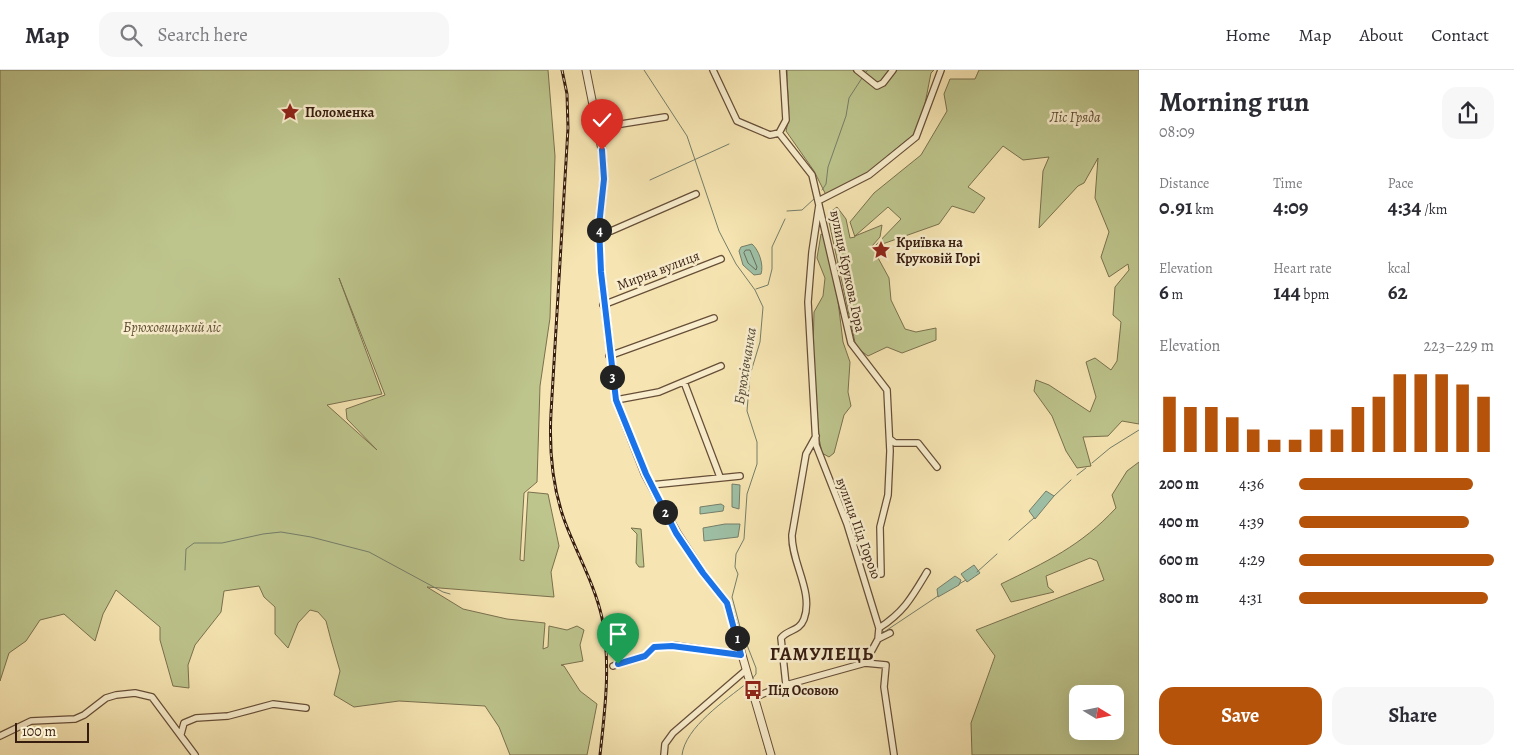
<!DOCTYPE html>
<meta charset="utf-8">
<style>
body{margin:0;font-family:Alegreya,serif;background:#f7f7f7;color:#2b2b33;height:100vh;display:flex;flex-direction:column;font-size:19px;white-space:nowrap}
*{box-sizing:border-box;margin:0}
p{font-size:16px;color:#7c7c81}
.icon{flex:none;width:28px;height:28px;fill:none;stroke:currentColor;stroke-width:2;stroke-linecap:round;stroke-linejoin:round}
.map{position:relative;flex:1;overflow:hidden}
.side{display:flex;flex-direction:column;background:#fff;width:375px}
.side>*{flex:none}
.needle{width:32px;rotate:100deg}
.tools{position:absolute;left:1069px;top:615px;display:grid;gap:10px}
.tools a{display:grid;place-items:center;width:55px;height:55px;border-radius:10px;background:#fff;box-shadow:0 5px 20px #0002;font-size:25px}
.scale{position:absolute;left:15px;bottom:12px;width:74px;box-sizing:border-box;padding-left:5px;border:2px solid #371c10;border-top:0;font-size:14px;line-height:18px;white-space:nowrap;color:#371c10;-webkit-text-stroke:4px #f9eecd;paint-order:stroke}
.pin{position:absolute;display:grid;place-items:center;width:42px;height:42px;color:#fff;margin:-51px -21px;border-radius:50% 50% 50% 0;rotate:-45deg;box-shadow:0 0 5px #0007}
.pin .icon{rotate:45deg}
.km{position:absolute;width:25px;height:25px;margin:-12px;border-radius:50%;background:#222;color:#fff;font-size:14px;line-height:25px;text-align:center}
.round{display:grid;place-items:center;flex:none;width:52px;height:52px;border-radius:15px;background:#f7f7f7}
.headline{display:flex;align-items:center;justify-content:space-between;height:85px;padding:0 20px}
h1{font-size:28px;font-weight:700;line-height:38px}
.metrics{display:grid;grid-template-columns:repeat(3,1fr);gap:8px;height:85px;padding:5px 20px}
.metrics div{display:grid;align-content:center}
.metrics b{font-size:21px;font-weight:700}
.metrics small{font-size:14px;font-weight:400}
.metrics p{font-size:14px}
.chart{height:140px;padding:10px 20px}
.chart p{display:flex;justify-content:space-between}
.chart svg{width:100%;height:90px;margin-top:5px;stroke:#b45309;stroke-width:6}
.button{display:flex;gap:10px;margin-top:auto;padding:10px 20px}
.button a{flex:1;height:58px;border-radius:15px;background:#b45309;color:#fff;font-size:20px;font-weight:700;line-height:58px;text-align:center}
.button a+a{background:#f7f7f7;color:#2b2b33}
ul{padding:0 20px;list-style:none;font-size:16px}
li{display:grid;grid-template-columns:80px 60px 1fr;align-items:center;height:38px}
li i{height:12px;border-radius:6px;background:#b45309}
header{display:flex;align-items:center;gap:30px;box-sizing:border-box;height:70px;padding:0 25px;background:#fff;border-bottom:1px solid #e1e1e2}
header strong{font-size:24px}
nav{display:flex;gap:28px;margin-inline-start:auto;font-size:18px}
.search{width:350px;height:45px;background:#f7f7f7;display:flex;align-items:center;gap:12px;box-sizing:border-box;padding:0 18px;border-radius:15px;color:#7c7c81;font-size:19px}
main{display:flex;flex:1;min-height:0}
.map>svg:first-child{display:block}
</style>
<header>
<strong>Map</strong>
<div class="search"><svg class="icon" aria-label="search" viewBox="0 0 24 24"><circle cx="10" cy="10" r="6"/><path d="M15 15l6 6"/></svg>Search here</div>
<nav><a>Home</a><a>Map</a><a>About</a><a>Contact</a></nav>
</header>
<main>
<div class="map">
<svg width="1139" height="685" viewBox="0 0 1139 685">
<rect width="100%" height="100%" fill="#f6e5b2"/>
<filter id="stains"><feTurbulence type="fractalNoise" baseFrequency=".004" numOctaves="4"/><feColorMatrix values="0 0 0 0 .2 0 0 0 0 .09 0 0 0 0 .02 0 0 0 .5 -.17"/></filter>
<radialGradient id="worn" r=".72"><stop offset=".6" stop-color="#630" stop-opacity="0"/><stop offset="1" stop-color="#630" stop-opacity=".3"/></radialGradient>
<path fill="#bdc48c" stroke="#7a704e" fill-rule="evenodd" d="M0,0h548l7,86 -5,162 -10,68 -3,96 -13,11 -4,67 4,1 4,-69 20,2 11,52 -8,26 3,25 -127,-10 36,22 44,10 38,4 -2,26 5,-2 1,-21 18,4 10,-4 7,4 -4,15 3,16 -22,4 3,1 16,25 17,13 -10,51h-77l-11,-28 -14,-21 -86,-5 -45,6 -20,-12 6,-24 -9,-31 -5,-19 -8,-9 -8,-2 -12,13 -10,25 -13,-14v-27l-11,-10 -5,-11 -35,5 -3,21 -26,33 -7,20 1,23 -16,-2 -13,-46v-13l-44,-37 -13,24 -8,27 -31,-27 -24,6 -14,21 -17,12 -9,28zM339,208l46,117 -39,14 1,10 30,31 -50,-45 55,-11z
M787,0h147l-3,3 -9,46 -8,15 -47,39 -40,24 -13,-26 -28,-40c6,-20 0,-40 1,-61z
M979,0h160v354l-17,-3 -14,15 -25,1 8,29 -14,2 -11,-17 -14,-35 -18,-25 2,-11 13,5 41,27 6,-15 -10,-35 9,-4 16,12 6,-9 4,-39 -8,-7 2,-28 14,-17 -1,-6 -19,13 -8,-20 8,-25 -14,-34 3,-40 -14,25 -6,3 -39,42 4,-57 6,-14 -26,3 -20,-14 -35,41 17,11 -11,15 -22,-7 -13,18 -65,23 27,-28 -13,-12 -33,29 27,-11 -2,12 -8,9 7,6 -2,4 12,22 2,22 14,29 11,3 20,-4v12l-34,13 -15,-6 -19,9 -12,-9 -27,-125 1,-10 7,-5 9,12 4,19 5,-1 -5,-15 24,-29 47,-38 26,-44 -3,-17 6,-15h25z
M821,164l4,2 12,57 6,49 7,20 -2,30 3,14 -7,9 -10,38 -5,4 -7,-4 -3,-15 -6,-87 1,-39 9,-16 2,-18 -8,-20z
M1139,392v293h-167l-1,-32 24,-67 -19,-26 128,-50 -7,-19 -7,-3 -44,18 2,11 6,5 -43,10 -10,-18c45,-22 80,-38 115,-76l-4,-13 15,-24zM1078,624h37v37h-37z
M631,458l10,1 3,38h-5l-3,-4 1,-29z"/>
<path fill="#9ec0a6" stroke="#757e6a" d="M752,174c7,6 12,21 9,30l-7,1 -11,-10 -4,-14 2,-4z
M732,414l8,1 -1,24 -7,-2z
M1046,421l8,5 -19,23 -6,-8z
M721,434l3,2 -1,5 -23,3v-7z
M725,454h15l-2,13 -34,4 -1,-13z
M974,495l6,8 -13,9 -6,-8z
M955,506l6,4 -2,5 -21,12 -1,-8z"/>
<g fill="none" stroke-linecap="round" stroke-linejoin="round">
<path stroke="#6a6e5b" stroke-width="1" d="M746,180h4l7,17 -1,3 -8,-7 -4,-10z"/>
<path stroke="#757e6a" stroke-width="1" d="M644,0l43,66 32,95 17,33 19,26 8,17 -3,35 -10,33 -3,36 10,31v22l-10,30 -3,45 -8,15 -1,13 3,7 -6,23 8,30 16,41v6l-4,5
M866,2l2,-2
M650,110l79,-36
M822,120l4,-6 2,-17 18,-51 3,-18 13,-20
M787,141l15,-1 13,-12
M756,219l12,-4 4,-16v-22l13,-28
M1092,393l18,-15 29,-18
M1077,405l9,-7
M1054,426l17,-16
M1009,470l25,-22
M185,500l1,-21 8,-6h28l41,-9 18,-2 30,5 58,15 74,40 7,2
M977,502l20,-18
M959,514l7,-4
M882,560l2,2 54,-36
M758,652l9,33
M682,685c3,-28 44,-55 65,-72"/>
<g stroke="#674e38" stroke-width="8">
<path id="minor" d="M713,0l24,51 33,14 9,-2 33,42 39,168 36,47 3,61 -2,44 -8,32 1,47
M857,0l20,16 6,-3 10,-13
M597,56l18,-1 50,-8
M779,63l7,-13 -3,-50
M820,130l49,-25 47,-38 25,-67
M819,135l-7,47 -4,50 8,143 31,79 32,104 -1,11
M599,160l12,1 85,-37
M603,235l118,-46
M609,286l105,-38
M684,312l36,95
M616,330l43,-8 62,-26
M890,369l5,4h23l19,24
M651,415l89,-9
M879,558c25,-16 33,-31 48,-56
M865,593l21,2 -2,22 10,68
M613,596l32,-10 9,-9 19,-2 68,10
M786,615l-5,-47c7,-9 18,-6 23,-19 10,-27 -13,-57 -12,-84l14,-81 10,-18
M755,627l31,-12 79,-22 13,-24 12,-6
M181,664l3,-11 12,-5 32,-2 45,-12 33,4
M0,666l31,-15 44,-2 9,-4 22,-17 10,-3 19,-2 17,4 43,58
M664,685l1,-11 8,-11 73,-63"/>
</g>
<g stroke="#674e38" stroke-width="9">
<path id="tertiary" d="M586,0l16,80 2,29 -5,47 2,46 15,128 29,74 32,59 26,40 24,30 44,152"/>
</g>
<use href="#minor" stroke="#f9eecd" stroke-width="5.5"/>
<use href="#tertiary" stroke="#f9eecd" stroke-width="7"/>
<g stroke="#371c10" stroke-width="3">
<path id="rail" d="M562,0l5,24 1,34 -17,285c-2,38 1,74 14,109 12,32 30,63 37,96 9,46 3,91 -2,137"/>
</g>
<use href="#rail" stroke="#f9eecd" stroke-width="1" stroke-dasharray="4" stroke-linecap="butt"/>
</g>
<g fill="none" stroke-linecap="round" stroke-linejoin="round">
<g stroke="#fff" stroke-width="10">
<path id="route" d="M602,80l2,29 -5,47 2,46 15,128 30,74 30,59 27,40 24,30 14,52 -69,-9 -18,1 -9,9 -27,8"/>
</g>
<use href="#route" stroke="#1a73e8" stroke-width="6"/>
</g>
<defs>
<g id="sight-bare" transform="scale(1.5)"><path d="M0-6L1.8-2.2L6-1.7L2.9 1.2L3.7 5.4L0 3.3L-3.7 5.4L-2.9 1.2L-6-1.7L-1.8-2.2Z" fill="#8f2418" stroke="#f9eecd" stroke-width="2.5" paint-order="stroke"/></g>
<g id="bus-bare" transform="scale(1.5)"><path d="M-5-6H5V4H4V6H2V4H-2V6H-4V4H-5ZM-3.5-4V0h7V-4ZM-3.5 1.2v1.5H-2V1.2ZM2 1.2v1.5H3.5V1.2Z" fill="#8f2418" stroke="#f9eecd" stroke-width="2.5" paint-order="stroke"/></g>
</defs>
<g fill-rule="evenodd">
<use href="#sight-bare" x="290" y="42"/>
<use href="#sight-bare" x="881" y="180"/>
<use href="#bus-bare" x="753" y="620"/>
</g>
<g text-anchor="middle" stroke-width="5" stroke-linejoin="round" paint-order="stroke">
<g font-size="14" font-weight="bold" fill="#371c10" stroke="#f9eecd" text-anchor="start">
<text x="305" y="47">Поломенка</text>
<text x="896" y="177">Криївка на<tspan x="896" dy="16">Круковій Горі</tspan></text>
<text x="768" y="625">Під Осовою</text>
</g>
<g font-size="14" font-style="italic" fill="#5f4e35" stroke="#f9eecd">
<text x="1075" y="52">Ліс Гряда</text>
<text x="172" y="262">Брюховицький ліс</text>
</g>
<g font-size="14" fill="#371c10" stroke="#f9eecd">
<text transform="translate(658 200) rotate(-21)" y="5">Мирна вулиця</text>
<text transform="translate(848 201) rotate(78)" y="5">вулиця Крукова Гора</text>
<text transform="translate(859 458) rotate(70)" y="5">вулиця Під Горою</text>
</g>
<g font-size="15" font-style="italic" fill="#564d3d" stroke="#f9eecd">
<text transform="translate(745 296) rotate(-81)" y="5">Брюхівчанка</text>
</g>
<g font-size="19" font-weight="bold" letter-spacing="1" fill="#371c10" stroke="#f9eecd">
<text x="822" y="590">ГАМУЛЕЦЬ</text>
</g>
</g>
<rect width="100%" height="100%" filter="url(#stains)"/>
<rect width="100%" height="100%" fill="url(#worn)"/>
</svg>
<div class="tools">
<a><svg class="needle" viewBox="-14 -14 28 28"><path d="M0-13l5 13h-10z" fill="#e53935"/><path d="M0 13l5-13h-10z" fill="#7c7c81"/></svg></a>
</div>
<div class="scale">100 m</div>
<div class="pin" style="left:618px;top:594px;background:#1e9e55"><svg class="icon" aria-label="arrive" viewBox="0 0 24 24"><path d="M6 21V4h12l-3 4 3 4H6"/></svg></div>
<div class="pin" style="left:602px;top:80px;background:#d93025"><svg class="icon" aria-label="check" viewBox="0 0 24 24"><path d="M5 12l5 5 9-10"/></svg></div>
<b class="km" style="left:737px;top:568px">1</b>
<b class="km" style="left:665px;top:442px">2</b>
<b class="km" style="left:612px;top:307px">3</b>
<b class="km" style="left:599px;top:160px">4</b>
</div>
<section class="side">
<div class="headline"><div><h1>Morning run</h1><p>08:09</p></div><a class="round"><svg class="icon" aria-label="share" viewBox="0 0 24 24"><path d="M12 15V3M7 8l5-5 5 5M5 13v7h14v-7"/></svg></a></div>
<div class="metrics">
<div><p>Distance</p><b>0.91<small> km</small></b></div>
<div><p>Time</p><b>4:09</b></div>
<div><p>Pace</p><b>4:34<small> /km</small></b></div>
</div>
<div class="metrics">
<div><p>Elevation</p><b>6<small> m</small></b></div>
<div><p>Heart rate</p><b>144<small> bpm</small></b></div>
<div><p>kcal</p><b>62</b></div>
</div>
<div class="chart"><p><span>Elevation</span>223–229 m</p>
<svg viewBox="0 0 160 44" preserveAspectRatio="none"><path d="M5 44V17M15 44V22M25 44V22M35 44V27M45 44V33M55 44V38M65 44V38M75 44V33M85 44V33M95 44V22M105 44V17M115 44V6M125 44V6M135 44V6M145 44V11M155 44V17"/></svg>
</div>
<ul>
<li><b>200 m</b>4:36<i style="width:89%"></i></li>
<li><b>400 m</b>4:39<i style="width:87%"></i></li>
<li><b>600 m</b>4:29<i style="width:100%"></i></li>
<li><b>800 m</b>4:31<i style="width:97%"></i></li>
</ul>
<div class="button"><a>Save</a><a>Share</a></div>
</section>
</main>
